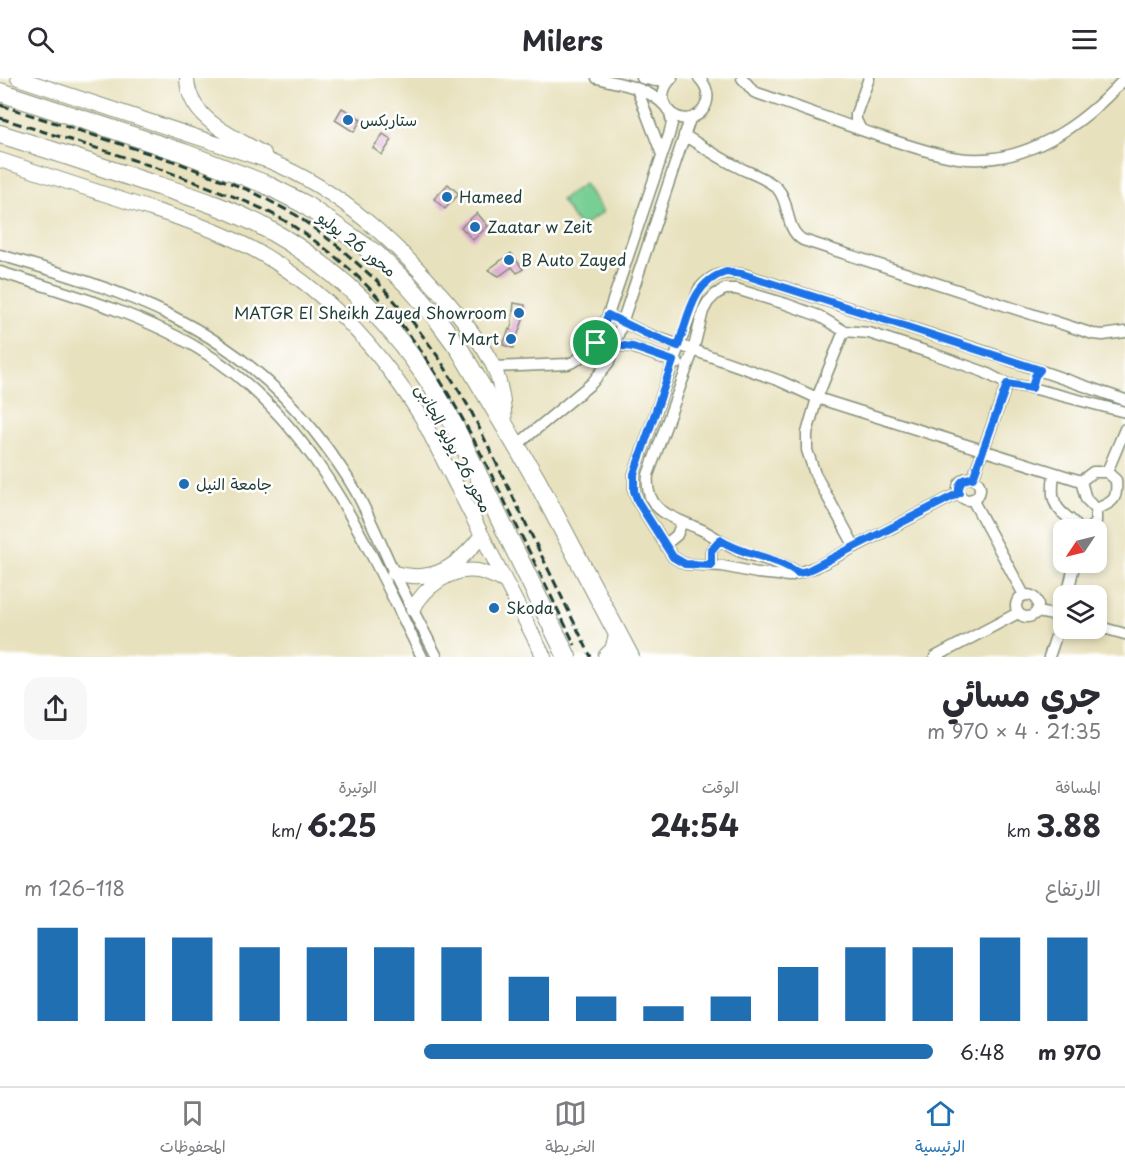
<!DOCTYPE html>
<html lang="ar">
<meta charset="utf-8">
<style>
body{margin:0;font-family:"Playpen Sans","Playpen Sans Arabic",sans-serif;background:#f7f7f7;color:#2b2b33;direction:rtl;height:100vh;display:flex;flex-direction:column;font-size:22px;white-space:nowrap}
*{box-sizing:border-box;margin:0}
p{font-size:20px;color:#7c7c81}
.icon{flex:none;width:33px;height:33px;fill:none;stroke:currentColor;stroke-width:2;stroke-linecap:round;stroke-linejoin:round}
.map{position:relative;height:579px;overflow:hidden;direction:ltr}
.details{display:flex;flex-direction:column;background:#fff;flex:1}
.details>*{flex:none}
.needle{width:39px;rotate:235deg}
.controls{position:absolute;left:1053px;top:441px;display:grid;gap:12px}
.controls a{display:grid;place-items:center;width:54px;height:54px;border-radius:12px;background:#fff;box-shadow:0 3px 9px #0003;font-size:30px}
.pin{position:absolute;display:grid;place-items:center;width:51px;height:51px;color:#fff;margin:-26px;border:3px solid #fff;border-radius:50%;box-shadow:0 2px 6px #0007}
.round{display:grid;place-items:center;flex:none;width:63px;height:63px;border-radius:18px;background:#f7f7f7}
.headline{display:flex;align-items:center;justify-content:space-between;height:102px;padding:0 24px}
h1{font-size:33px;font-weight:700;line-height:45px}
.figures{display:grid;grid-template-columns:repeat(3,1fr);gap:9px;height:102px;padding:6px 24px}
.figures div{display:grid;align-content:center}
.figures b{font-size:30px;font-weight:700}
.figures small{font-size:16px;font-weight:400}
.figures p{font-size:16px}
.chart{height:168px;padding:12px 24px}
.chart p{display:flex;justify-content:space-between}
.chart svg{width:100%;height:108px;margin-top:6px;stroke:#1f6fb2;stroke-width:6}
ul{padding:0 24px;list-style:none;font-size:20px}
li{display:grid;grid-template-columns:96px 72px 1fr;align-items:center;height:45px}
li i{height:15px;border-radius:8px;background:#1f6fb2}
header{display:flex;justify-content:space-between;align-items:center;height:78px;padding:0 24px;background:#fff;font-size:27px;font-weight:700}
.tab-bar{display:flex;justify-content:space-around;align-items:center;height:84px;border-top:2px solid #e1e1e2;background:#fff;font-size:16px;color:#7c7c81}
.tab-bar a{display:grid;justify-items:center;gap:3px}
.tab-bar .selected{color:#1f6fb2}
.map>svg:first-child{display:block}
</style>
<header><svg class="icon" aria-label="menu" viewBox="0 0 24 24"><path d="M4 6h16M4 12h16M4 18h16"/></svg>Milers<svg class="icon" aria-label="search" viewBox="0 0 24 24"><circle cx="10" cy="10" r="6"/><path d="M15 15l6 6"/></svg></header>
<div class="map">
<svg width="1125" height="579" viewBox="0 0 1125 579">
<rect width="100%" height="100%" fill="#fff"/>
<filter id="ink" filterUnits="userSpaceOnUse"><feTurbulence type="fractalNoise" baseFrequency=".0167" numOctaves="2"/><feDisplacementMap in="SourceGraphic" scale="12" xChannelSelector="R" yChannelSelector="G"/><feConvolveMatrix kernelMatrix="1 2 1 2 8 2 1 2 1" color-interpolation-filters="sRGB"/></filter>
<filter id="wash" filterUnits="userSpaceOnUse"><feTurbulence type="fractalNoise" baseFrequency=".008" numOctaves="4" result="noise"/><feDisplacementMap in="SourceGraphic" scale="24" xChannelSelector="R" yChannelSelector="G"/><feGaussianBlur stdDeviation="1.35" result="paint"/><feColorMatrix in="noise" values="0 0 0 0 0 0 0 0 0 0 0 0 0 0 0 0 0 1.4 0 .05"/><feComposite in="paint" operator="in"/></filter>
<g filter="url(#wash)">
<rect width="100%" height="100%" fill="#e8e1bd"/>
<path fill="#78cf94" stroke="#4c8664" stroke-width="1.5" d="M584,106l19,28 -23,16 -19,-28z"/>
<g id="blocks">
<path fill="#dba3ce" d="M342,30l19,11 -7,13 -19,-12z
M383,56l9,6 -10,15 -9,-7z
M448,106l11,10 -14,15 -11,-10z
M477,135l11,13 -15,14 -12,-13z
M511,175l12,16 -6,4 -5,-6 -13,9 -11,-6z
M514,225l11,2 -2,15 -10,28 -10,-3 6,-16 2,1z"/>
</g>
</g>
<g filter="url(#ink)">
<use href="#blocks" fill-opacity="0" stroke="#848f78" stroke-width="1.5"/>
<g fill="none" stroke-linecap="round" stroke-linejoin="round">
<g stroke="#848f78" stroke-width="13">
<path id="street" d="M597,0c23,6 51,9 68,28
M642,0l14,3 15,-2
M672,0c-16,15 -9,38 13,41 22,-2 30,-25 14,-41
M742,0l12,14c41,14 83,30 125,44 26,8 52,18 79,22 67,9 125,-33 167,-80
M637,11l25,66
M861,52l-5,-10v-6l13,-36
M684,57c17,11 34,22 52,31 13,7 31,12 41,22 14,15 7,41 26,52l290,94 10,1 22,-3
M0,177c127,37 228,68 314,176 15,19 29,38 41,59 14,25 25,52 37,78 14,30 30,59 45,89
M0,194c66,21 140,41 199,77 115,69 166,193 223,308
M608,237l37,18 135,48 37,17 264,83
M844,253l-27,67 -10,35v17l8,24 40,73
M596,265l36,4 46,16
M494,289l74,-3 7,-3 11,-8 10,-10 12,-28 61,-180 3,-12 -2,-10
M517,367l75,-62 17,-21 81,-243
M1093,394h14l9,8c2,20 -3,22 -20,29l-10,-10 -5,-18z
M1107,394l18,-43
M1054,395c-2,18 -4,31 12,43 6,5 9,6 13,14
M973,400l34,-94
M958 411a11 11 0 1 1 22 0a11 11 0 1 1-22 0Z
M959,415l-143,74 -27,9 -32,-3 -35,-7 -37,-2 -12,-7 -35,-55 -4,-11v-17l65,-185c14,-16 23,-17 44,-15l246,79 136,47
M972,421l52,96
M1088,452l8,-8v-13
M665,467l12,-10 5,-13
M711,487v-14l9,-11
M798,495c-18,-13 -41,-14 -61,-23 -13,-6 -24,-15 -37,-21 -27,-12 -56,-17 -52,-54l45,-124 10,-40 5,-9 8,-8 9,-5h11l50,15 33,12 25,15 25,2 62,20 53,19 23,12 25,4 93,24
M1016 528a11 11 0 1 1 22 0a11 11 0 1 1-22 0Z
M1067,518l8,-34
M1037,534l27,5
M1096,548l29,8
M935,579l83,-44
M1049,579l15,-45"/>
</g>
<g stroke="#848f78" stroke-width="16">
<path id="secondary" d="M18,0l251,83c72,29 129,84 179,141 16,19 38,46 47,68 7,17 9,36 10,54
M187,0c1,42 47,58 77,76
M0,82c45,15 90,29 135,44 34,11 69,21 102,37 80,38 139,103 185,177l122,239
M394,495c40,11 64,-7 88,-38
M413,531c12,-22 37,-42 65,-38 9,2 18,6 26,10"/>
</g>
<g stroke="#848f78" stroke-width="20">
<path id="highway" d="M0,14l184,61 81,31 39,20 73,51 30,29 28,32 25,34 76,129 94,178
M0,56c48,15 96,31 143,47 44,14 88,27 128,50 74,42 131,103 174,176l122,250
M607,579l7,-7 4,-15"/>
</g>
<use href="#street" stroke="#fff" stroke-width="10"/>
<use href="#secondary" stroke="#fff" stroke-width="14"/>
<use href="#highway" stroke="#fff" stroke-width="18"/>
<path stroke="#1f3d34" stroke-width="3" stroke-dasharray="9 4.5" stroke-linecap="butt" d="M0,27l176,57 75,29 45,24 43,32 38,34 35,40 27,37 31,51 121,248
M0,40c66,21 133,40 198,65 32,12 66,24 95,43 107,69 156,162 210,272 24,49 48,98 72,147"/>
</g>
</g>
<g fill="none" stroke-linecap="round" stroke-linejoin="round" filter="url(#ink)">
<g stroke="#fff" stroke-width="12">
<path id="route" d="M726,194l16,2 82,26 216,70 -5,6 -3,12 -25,-4 -34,94c-10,0 -15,5 -14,15l-152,78 -9,2c-23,-17 -54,-17 -78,-33l-9,11v14l-26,-1 -12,-7 -35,-55 -4,-11v-17l39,-113 -40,-14 -37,-4 12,-28 37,18 33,13c11,-30 14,-64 48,-74z"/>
</g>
<use href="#route" stroke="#1a73e8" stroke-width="8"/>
</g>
<g fill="#1f6fb2" stroke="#fff" stroke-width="2">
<circle cx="348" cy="42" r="6"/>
<circle cx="447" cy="119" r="6"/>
<circle cx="475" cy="149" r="6"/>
<circle cx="509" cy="182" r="6"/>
<circle cx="519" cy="235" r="6"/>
<circle cx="511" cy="261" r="6"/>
<circle cx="184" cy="406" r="6"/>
<circle cx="494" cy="530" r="6"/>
</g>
<g text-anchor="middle" stroke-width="5" stroke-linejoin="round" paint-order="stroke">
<g font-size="16" fill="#1f3d34" stroke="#fff" text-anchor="start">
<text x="360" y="48">ستاربكس</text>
<text x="459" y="125">Hameed</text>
<text x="487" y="155">Zaatar w Zeit</text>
<text x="521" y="188">B Auto Zayed</text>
<text x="507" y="241" text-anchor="end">MATGR El Sheikh Zayed Showroom</text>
<text x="499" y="267" text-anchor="end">7 Mart</text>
<text x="196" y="412">جامعة النيل</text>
<text x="506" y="536">Skoda</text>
</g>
<g font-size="16" fill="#1f3d34" stroke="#fff">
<text transform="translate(357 166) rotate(38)" y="6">محور 26 يوليو</text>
<text transform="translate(454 370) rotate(62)" y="6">محور 26 يوليو الجانبى</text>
</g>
</g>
</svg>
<div class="controls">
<a><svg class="needle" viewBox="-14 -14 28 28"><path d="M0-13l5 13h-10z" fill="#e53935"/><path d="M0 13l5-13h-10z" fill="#7c7c81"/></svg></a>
<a><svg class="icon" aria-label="layers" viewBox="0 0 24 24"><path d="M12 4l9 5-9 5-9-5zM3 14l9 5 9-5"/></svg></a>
</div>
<div class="pin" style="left:596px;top:265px;background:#1e9e55"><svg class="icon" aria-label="arrive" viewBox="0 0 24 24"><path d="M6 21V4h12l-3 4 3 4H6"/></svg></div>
</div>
<section class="details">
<div class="headline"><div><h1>جري مسائي</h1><p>21:35 · 4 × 970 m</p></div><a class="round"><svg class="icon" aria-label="share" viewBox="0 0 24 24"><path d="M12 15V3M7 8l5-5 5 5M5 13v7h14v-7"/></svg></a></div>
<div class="figures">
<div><p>المسافة</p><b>3.88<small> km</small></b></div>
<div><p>الوقت</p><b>24:54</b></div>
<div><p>الوتيرة</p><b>6:25<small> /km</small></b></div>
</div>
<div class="chart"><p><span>الارتفاع</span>118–126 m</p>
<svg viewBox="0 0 160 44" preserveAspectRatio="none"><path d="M5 44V6M15 44V10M25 44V10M35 44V14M45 44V14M55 44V14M65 44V14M75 44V26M85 44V34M95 44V38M105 44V34M115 44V22M125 44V14M135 44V14M145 44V10M155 44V10"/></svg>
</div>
<ul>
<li><b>970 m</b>6:48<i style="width:56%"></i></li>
</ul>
</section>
<nav class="tab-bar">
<a class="selected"><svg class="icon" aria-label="home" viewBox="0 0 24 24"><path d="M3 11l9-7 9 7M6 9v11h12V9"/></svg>الرئيسية</a>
<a><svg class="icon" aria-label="map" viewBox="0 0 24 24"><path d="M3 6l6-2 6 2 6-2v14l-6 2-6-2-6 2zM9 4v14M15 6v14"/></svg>الخريطة</a>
<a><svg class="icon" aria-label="saved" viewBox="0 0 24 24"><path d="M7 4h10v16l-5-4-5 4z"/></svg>المحفوظات</a>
</nav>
